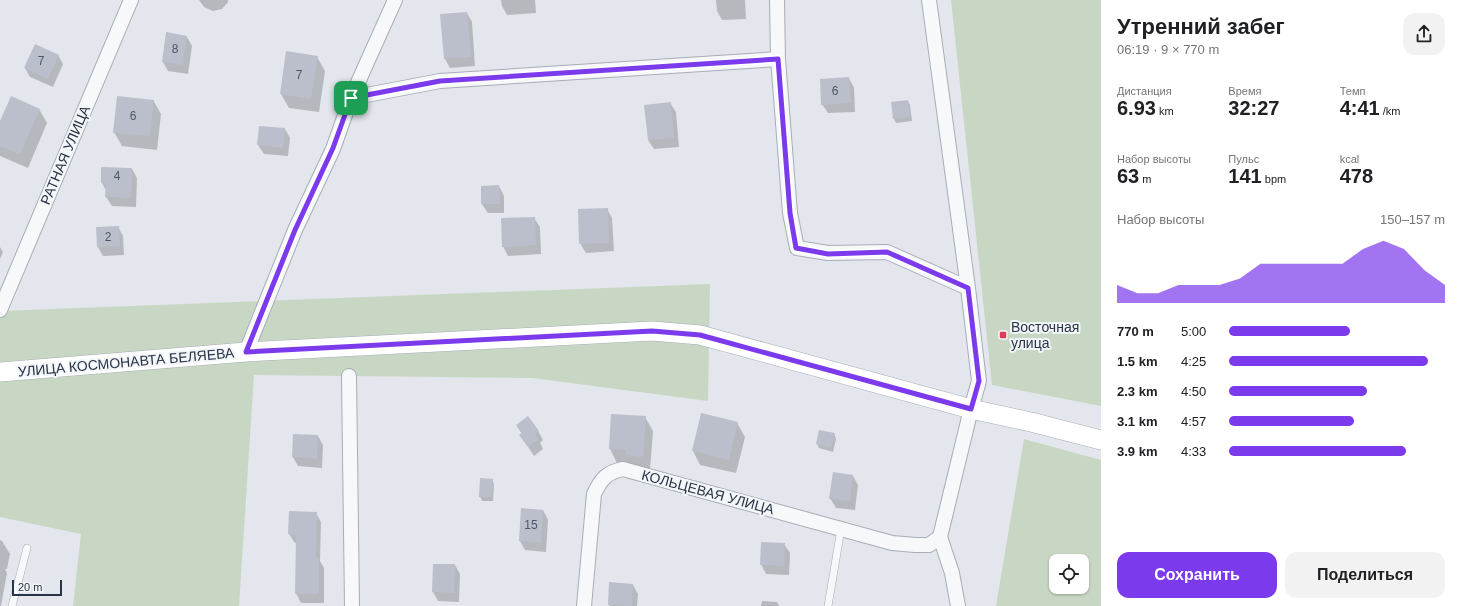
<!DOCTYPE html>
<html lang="ru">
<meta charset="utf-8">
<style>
body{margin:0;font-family:Arial,sans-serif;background:#f2f2f2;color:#202124;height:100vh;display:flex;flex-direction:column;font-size:15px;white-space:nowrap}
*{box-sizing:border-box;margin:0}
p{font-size:13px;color:#757577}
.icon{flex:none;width:22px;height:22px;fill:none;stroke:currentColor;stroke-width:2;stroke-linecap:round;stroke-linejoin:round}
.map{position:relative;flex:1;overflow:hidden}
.details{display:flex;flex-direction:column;background:#fff;width:360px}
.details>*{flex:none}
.controls{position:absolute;left:1049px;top:554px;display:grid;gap:8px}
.controls a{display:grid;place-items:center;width:40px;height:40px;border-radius:8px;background:#fff;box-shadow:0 1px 3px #0004;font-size:20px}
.scale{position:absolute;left:12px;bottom:10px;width:50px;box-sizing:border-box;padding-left:4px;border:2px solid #293346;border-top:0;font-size:11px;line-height:14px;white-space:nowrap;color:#293346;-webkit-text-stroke:3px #f3f6f9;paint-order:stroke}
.pin{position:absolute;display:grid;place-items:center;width:34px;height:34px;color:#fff;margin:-17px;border-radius:8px;box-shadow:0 2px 6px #0006}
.round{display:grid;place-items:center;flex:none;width:42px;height:42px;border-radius:12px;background:#f2f2f2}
.headline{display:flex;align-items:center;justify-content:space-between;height:68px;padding:0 16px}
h1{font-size:22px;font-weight:600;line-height:30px}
.metrics{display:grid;grid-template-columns:repeat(3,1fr);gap:6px;height:68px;padding:4px 16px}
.metrics div{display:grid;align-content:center}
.metrics b{font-size:20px;font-weight:600}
.metrics small{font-size:11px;font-weight:400}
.metrics p{font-size:11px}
.chart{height:112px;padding:8px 16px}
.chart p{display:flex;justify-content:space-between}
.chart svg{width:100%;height:72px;margin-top:4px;fill:#7c3aed;opacity:.7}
.primary-button{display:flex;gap:8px;margin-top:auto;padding:8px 16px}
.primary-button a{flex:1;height:46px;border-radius:12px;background:#7c3aed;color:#fff;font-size:16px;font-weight:600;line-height:46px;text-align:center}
.primary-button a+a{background:#f2f2f2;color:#202124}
ul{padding:0 16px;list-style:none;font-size:13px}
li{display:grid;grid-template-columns:64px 48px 1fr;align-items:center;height:30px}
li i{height:10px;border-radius:5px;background:#7c3aed}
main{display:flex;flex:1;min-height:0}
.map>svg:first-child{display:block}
</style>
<main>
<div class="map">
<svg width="1101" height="606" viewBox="0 0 1101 606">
<rect width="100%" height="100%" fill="#e3e6ec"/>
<path fill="#c8d7c4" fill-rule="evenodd" d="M951,0h150v406l-109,-21z
M710,284l-2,117 -176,-23 -278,-3 -15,231h-166l8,-72 -81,-17v-206z
M1024,439l77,21v146h-105zM1056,561h26v26h-26z"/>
<path fill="#0003" d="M199,0h29v2l-6,7 -9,2 -9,-4z
M501,0h34l1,13 -29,2 -5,-9z
M716,0h29l1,19 -24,1 -5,-9z
M467,13l5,9 3,44 -25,2 -5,-9z
M167,34l20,3 5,9 -4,28 -20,-3 -5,-9z
M58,55l5,9 -10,23 -23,-10 -5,-9z
M317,57l8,14 -6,41 -30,-4 -8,-14z
M849,78l5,10 1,24 -27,1 -6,-9z
M153,100l8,14 -4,36 -35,-4 -8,-14z
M908,101l2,4 2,16 -16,2 -2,-4z
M670,103l6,9 3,35 -25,2 -6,-9z
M39,109l8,14 -19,45 -28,-12v-32z
M285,129l5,9 -2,18 -24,-2 -6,-9z
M132,169l5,9 -1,29 -24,-1 -6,-9 1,-5 -5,-9z
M499,186l5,10v17h-16l-6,-9z
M607,209l5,9 2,33 -28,2 -6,-10z
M534,218l6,9 1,27 -33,2 -5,-10z
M118,227l5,9 1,19 -21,1 -5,-9 -1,-19z
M0,247l3,5 -3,7z
M612,415l33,2 8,14 -3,39 -16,-1 -3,-5 -14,-1 -7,-14z
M737,423l8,14 -9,36 -36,-8 -7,-14z
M517,426l21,5 5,9 -3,3 3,6 -9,7 -13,-20 1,-2z
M834,434l2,5 -3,13 -14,-4 -2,-4z
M318,436l5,9 -1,23 -24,-2 -5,-9z
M853,476l5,9 -3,25 -19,-2 -6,-10z
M492,480l2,4 -1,17h-11l-2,-5z
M522,509l21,1 5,10 -2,32 -21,-2 -5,-9z
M316,513l5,9 -1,39 4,7v35h-23l-5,-10v-50h-1l-6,-9z
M0,540l2,1 8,13 -3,15h-2l2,4 -6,33h-1z
M784,544l6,9 -1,22 -23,-1 -5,-10z
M434,565h21l5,9 -1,28 -21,-1 -5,-9z
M633,585l5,9 -1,12h-27l-1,-1z
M762,601l15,1 2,4h-18z"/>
<path fill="#babfcb" d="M467,12l4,45 -27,2 -4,-45z
M166,32l21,4 -4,29 -21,-3z
M35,44l24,11 -11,24 -24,-11z
M286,51l32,5 -7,43 -31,-5z
M849,77l2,26 -30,2 -1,-26z
M11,96l29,13 -20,45 -20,-8v-25z
M117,96l37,4 -4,36 -37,-3z
M908,100l2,17 -17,2 -2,-17z
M671,102l3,36 -26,2 -4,-35z
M259,126l26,2 -2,20 -26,-3z
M101,167l31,1 -1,30 -26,-1 1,-13 -5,-1z
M499,185l1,19h-19v-18z
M608,208l1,35 -30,1 -1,-35z
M535,217l1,28 -34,2 -1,-29z
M119,226l1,20 -23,1 -1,-20z
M701,413l37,9 -9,38 -37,-9z
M611,414l35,2 -3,41 -18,-2 1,-5 -17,-1z
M528,416l11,15 -4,3 4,5 -11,8 -9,-12 3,-2 -6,-8z
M819,430l16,3 -4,15 -15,-4z
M293,434l25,1 -1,24 -25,-2z
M833,472l20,3 -3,26 -21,-2z
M480,478l13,1 -2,18h-12z
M521,508l22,2 -2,33 -22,-2z
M289,511l28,1 -1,46h3v36h-24l1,-59 -8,-1z
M761,542l24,1 -1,23 -24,-1z
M433,564h22l-1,29 -22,-1z
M609,582l24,2 -1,22 -24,-1z"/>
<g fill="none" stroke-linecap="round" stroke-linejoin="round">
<g stroke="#a7adb7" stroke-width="8">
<path id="lane" d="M12,606l15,-58
M828,606l13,-77"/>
</g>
<g stroke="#a7adb7" stroke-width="16">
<path id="street" d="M777,0l1,59 12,154 7,35 31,5 59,-1 81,36
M929,0l39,288 11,93 -8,28 -31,128 12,36 6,33
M351,98l89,-17 338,-22
M0,310l131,-310
M246,352l49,-122 38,-81 18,-51 44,-98
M349,376l3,230
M584,606l10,-112c7,-15 13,-22 29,-25l269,74 23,2h14l11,-8"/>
</g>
<g stroke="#a7adb7" stroke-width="20">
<path id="secondary" d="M0,372l246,-20 406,-21 48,4 271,74 60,13 70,18"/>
</g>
<use href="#lane" stroke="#f6f8fa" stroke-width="7"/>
<use href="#street" stroke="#f6f8fa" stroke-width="14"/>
<use href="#secondary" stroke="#fff" stroke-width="19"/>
</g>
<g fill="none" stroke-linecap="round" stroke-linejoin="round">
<g stroke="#fff" stroke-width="8">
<path id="route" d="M778,59l12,154 6,35 32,6 59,-2 81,36 11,93 -8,28 -271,-74 -48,-4 -406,21 49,-122 38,-82 18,-50 89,-17z"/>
</g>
<use href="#route" stroke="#7c3aed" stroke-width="5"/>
</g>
<rect fill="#da4053" stroke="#f3f6f9" stroke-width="1.5" x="999" y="331" width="8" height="8" rx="2"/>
<g text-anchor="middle" stroke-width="4" stroke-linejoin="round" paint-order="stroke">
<g font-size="12" fill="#4d5667">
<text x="175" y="53">8</text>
<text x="41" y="65">7</text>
<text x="299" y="79">7</text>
<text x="835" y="95">6</text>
<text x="133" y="120">6</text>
<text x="117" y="180">4</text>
<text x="108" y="241">2</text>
<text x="531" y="529">15</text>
</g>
<g font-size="14" fill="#293346" stroke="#f3f6f9">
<text transform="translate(65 155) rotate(-67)" y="5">РАТНАЯ УЛИЦА</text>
<text transform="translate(126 362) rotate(-5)" y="5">УЛИЦА КОСМОНАВТА БЕЛЯЕВА</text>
<text transform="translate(708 492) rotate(15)" y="5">КОЛЬЦЕВАЯ УЛИЦА</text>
</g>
<g font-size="14" fill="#293346" stroke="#f3f6f9" text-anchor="start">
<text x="1011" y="332">Восточная<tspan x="1011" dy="16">улица</tspan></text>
</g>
</g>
</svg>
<div class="controls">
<a><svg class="icon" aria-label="locate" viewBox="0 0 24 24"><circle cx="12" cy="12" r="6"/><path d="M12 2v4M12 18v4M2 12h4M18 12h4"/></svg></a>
</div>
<div class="scale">20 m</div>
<div class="pin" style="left:351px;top:98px;background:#1e9e55"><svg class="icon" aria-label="arrive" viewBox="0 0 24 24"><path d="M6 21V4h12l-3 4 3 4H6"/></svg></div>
</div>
<section class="details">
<div class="headline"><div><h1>Утренний забег</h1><p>06:19 · 9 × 770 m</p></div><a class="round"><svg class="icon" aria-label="share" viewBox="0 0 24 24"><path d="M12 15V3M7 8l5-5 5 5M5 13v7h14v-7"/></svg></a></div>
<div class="metrics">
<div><p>Дистанция</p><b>6.93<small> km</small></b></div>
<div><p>Время</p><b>32:27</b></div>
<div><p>Темп</p><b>4:41<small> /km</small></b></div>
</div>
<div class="metrics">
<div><p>Набор высоты</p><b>63<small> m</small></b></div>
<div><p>Пульс</p><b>141<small> bpm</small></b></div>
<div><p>kcal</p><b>478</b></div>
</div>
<div class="chart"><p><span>Набор высоты</span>150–157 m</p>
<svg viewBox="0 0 160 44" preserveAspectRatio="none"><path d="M0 44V33L10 38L20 38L30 33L40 33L50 33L60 29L70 20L80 20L90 20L100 20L110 20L120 11L130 6L140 11L150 24L160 33V44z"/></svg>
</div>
<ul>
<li><b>770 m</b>5:00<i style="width:56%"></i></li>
<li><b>1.5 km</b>4:25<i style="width:92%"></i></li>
<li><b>2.3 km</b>4:50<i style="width:64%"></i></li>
<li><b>3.1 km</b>4:57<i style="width:58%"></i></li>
<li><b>3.9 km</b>4:33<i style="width:82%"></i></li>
</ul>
<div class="primary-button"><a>Сохранить</a><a>Поделиться</a></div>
</section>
</main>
